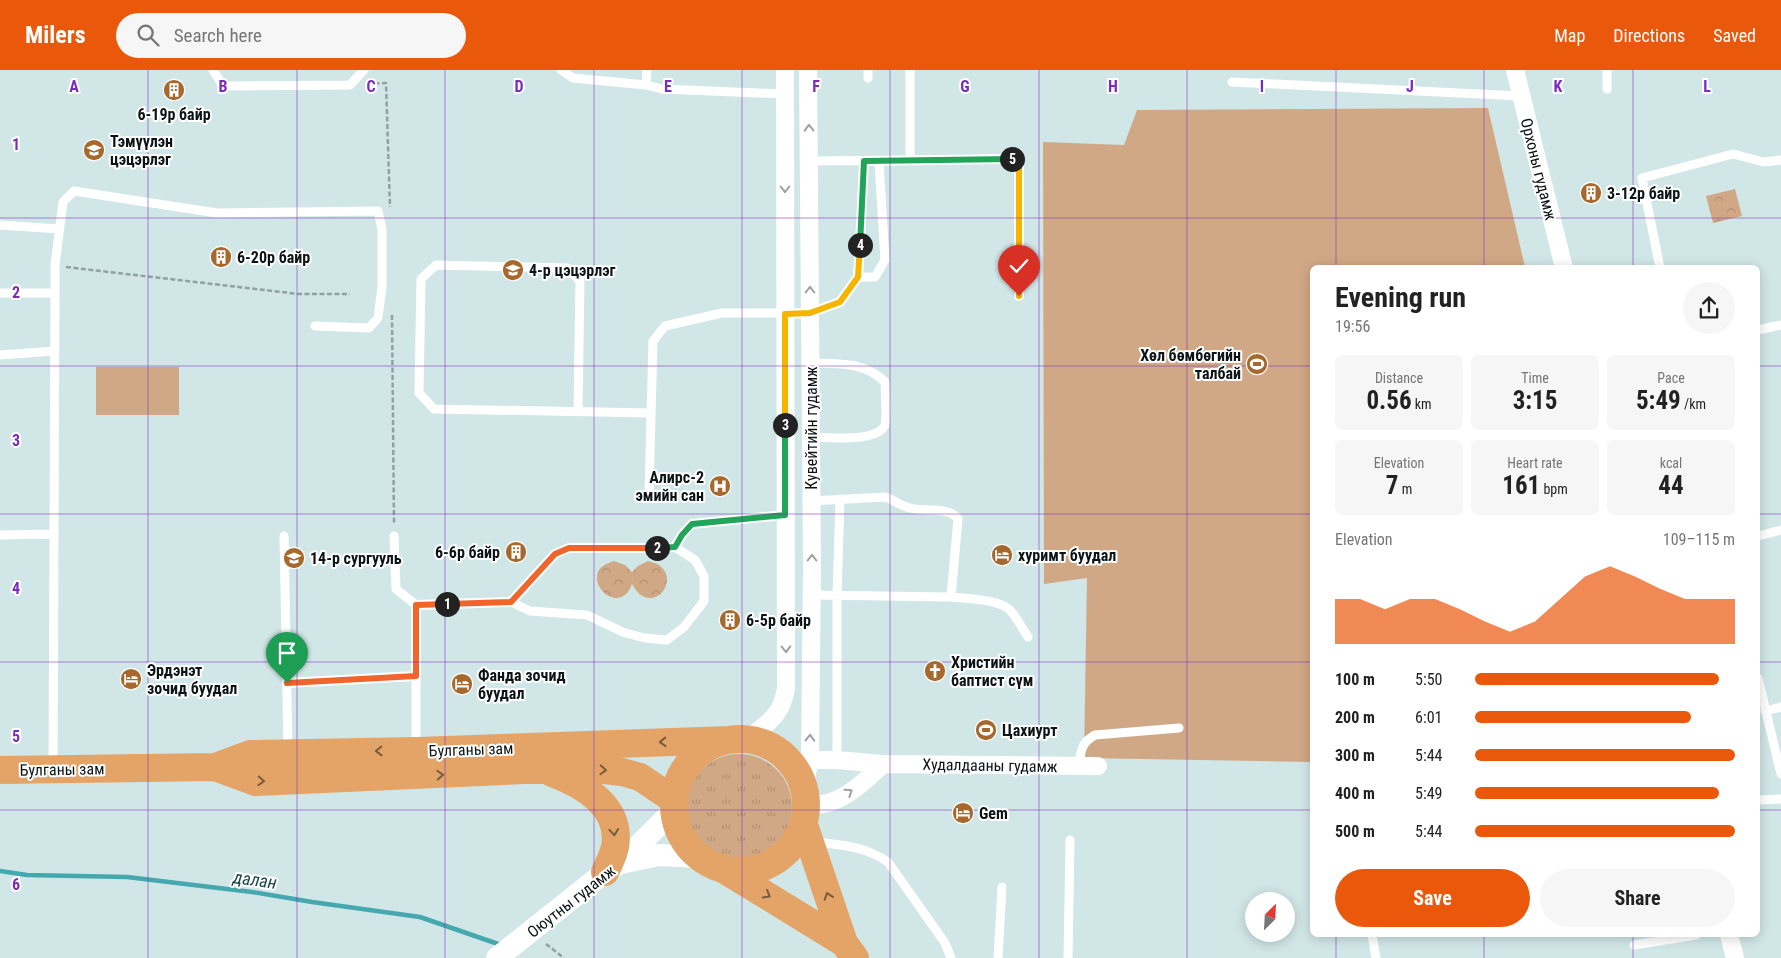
<!DOCTYPE html>
<meta charset="utf-8">
<style>
body{margin:0;font-family:"Roboto Condensed",sans-serif;background:#f6f6f6;color:#222;height:100vh;display:flex;flex-direction:column;font-size:19px;white-space:nowrap}
*{box-sizing:border-box;margin:0}
p{font-size:16px;color:#767676}
.icon{flex:none;width:28px;height:28px;fill:none;stroke:currentColor;stroke-width:2;stroke-linecap:round;stroke-linejoin:round}
.map{position:relative;flex:1;overflow:hidden}
.drawer{position:absolute;left:1310px;top:195px;width:450px;height:672px;display:flex;flex-direction:column;background:#fff;border-radius:8px;box-shadow:0 2px 12px #0003}
.drawer>*{flex:none}
.needle{width:32px;rotate:24deg}
.tools{position:absolute;left:1245px;top:822px;display:grid;gap:10px}
.tools a{display:grid;place-items:center;width:50px;height:50px;border-radius:50%;background:#fff;box-shadow:0 2px 12px #0003;font-size:25px}
.pin{position:absolute;display:grid;place-items:center;width:42px;height:42px;color:#fff;margin:-51px -21px;border-radius:50% 50% 50% 0;rotate:-45deg;box-shadow:0 0 5px #0007}
.pin .icon{rotate:45deg}
.km{position:absolute;width:25px;height:25px;margin:-12px;border-radius:50%;background:#222;color:#fff;font-size:14px;line-height:25px;text-align:center}
.round{display:grid;place-items:center;flex:none;width:52px;height:52px;border-radius:26px;background:#f6f6f6}
.summary{display:flex;align-items:center;justify-content:space-between;height:85px;padding:0 25px}
h1{font-size:28px;font-weight:700;line-height:38px}
.metrics{display:grid;grid-template-columns:repeat(3,1fr);gap:8px;height:85px;padding:5px 25px}
.metrics div{display:grid;align-content:center;border-radius:8px;background:#f6f6f6;text-align:center}
.metrics b{font-size:25px;font-weight:700}
.metrics small{font-size:14px;font-weight:400}
.metrics p{font-size:14px}
.chart{height:140px;padding:10px 25px}
.chart p{display:flex;justify-content:space-between}
.chart svg{width:100%;height:90px;margin-top:5px;fill:#ea580c;opacity:.7}
.action{display:flex;gap:10px;margin-top:auto;padding:10px 25px}
.action a{flex:1;height:58px;border-radius:30px;background:#ea580c;color:#fff;font-size:20px;font-weight:700;line-height:58px;text-align:center}
.action a+a{background:#f6f6f6;color:#222}
ul{padding:0 25px;list-style:none;font-size:16px}
li{display:grid;grid-template-columns:80px 60px 1fr;align-items:center;height:38px}
li i{height:12px;border-radius:6px;background:#ea580c}
header{display:flex;align-items:center;gap:30px;box-sizing:border-box;height:70px;padding:0 25px;background:#ea580c;color:#fff}
header strong{font-size:24px}
nav{display:flex;gap:28px;margin-inline-start:auto;font-size:18px}
.search{width:350px;height:45px;background:#f6f6f6;display:flex;align-items:center;gap:12px;box-sizing:border-box;padding:0 18px;border-radius:28px;color:#767676;font-size:19px}
.map>svg:first-child{display:block}
</style>
<header>
<strong>Milers</strong>
<div class="search"><svg class="icon" aria-label="search" viewBox="0 0 24 24"><circle cx="10" cy="10" r="6"/><path d="M15 15l6 6"/></svg>Search here</div>
<nav><a>Map</a><a>Directions</a><a>Saved</a></nav>
</header>
<div class="map">
<svg width="1781" height="888" viewBox="0 0 1781 888">
<defs>
<pattern id="grass-tufts" width="24" height="20" patternUnits="userSpaceOnUse" patternTransform="scale(1.25)"><rect width="24" height="20" fill="#d1a885"/><path d="M3 7l-1-3M5 7V3M7 7l1-3M15 17l-1-3M17 17v-4M19 17l1-3" fill="none" stroke="#b29072"/></pattern>
<pattern id="forest-crowns" width="20" height="18" patternUnits="userSpaceOnUse" patternTransform="scale(1.25)"><rect width="20" height="18" fill="#d1a885"/><path d="M2 6a3 3 0 1 1 6 0M12 15a3 3 0 1 1 6 0" fill="none" stroke="#b29072"/></pattern>
</defs>
<rect width="100%" height="100%" fill="#d1e6e7"/>
<path fill="url(#grass-tufts)" d="M686 737a53 53 0 1 1 106 0a53 53 0 1 1-106 0Z"/>
<path fill="url(#forest-crowns)" d="M1735,119l7,27 -29,7 -7,-27z
M614,491l11,4 7,7 6,-6 10,-5c3,1 8,2 11,4 23,17 -9,53 -27,19 -10,29 -41,7 -34,-12 2,-6 10,-9 16,-11z"/>
<path fill="#d1a885" d="M1488,38l37,159 -213,1v494l-228,-4 3,-180 -43,6 -1,-442 81,3 13,-35z
M96,297h83v48h-83z"/>
<g fill="none" stroke-linecap="round" stroke-linejoin="round">
<path stroke="#44a8ae" stroke-width="4.5" d="M0,801l27,4 100,2 125,15 60,10 108,15 81,28"/>
<path stroke="#91a1a2" stroke-width="2.5" stroke-dasharray="5 2.5" stroke-linecap="butt" d="M367,14l19,-1 4,124
M66,197l233,27h51
M392,245l2,209
M546,874l18,14"/>
<path stroke="#fff" stroke-width="9" d="M213,0l10,16 127,-1 14,-15
M561,0l12,8 73,7 16,4 123,5
M868,8v-8
M1232,12l289,14
M646,15l1,-15
M1607,19v-19
M910,90v-90
M809,91l206,-2 4,3v134
M0,155l59,4
M1660,198l-18,-90 91,-24 31,8 17,-2
M858,207h17l10,-17 -6,-99
M0,223h55l-2,473
M55,223v-28l8,-63 11,-11 143,22 161,-2 4,18v58l-4,31 -9,10 -54,-2
M1758,260l23,-5
M0,285l54,-4
M810,293c28,1 54,-2 75,19 0,9 2,35 0,43 -8,18 -57,12 -74,12
M578,342l2,-131 -12,-13 -132,-3 -15,14 -2,114 15,16 217,4
M649,422l4,-151 12,-15 57,-13h88l30,-11 18,-25 6,-116
M811,431l74,-4c9,3 16,9 25,11 14,4 39,-2 48,11l-7,78 -139,-2
M0,465l53,-1
M284,466l4,215
M394,466l2,53 20,16
M1758,466l23,-6
M951,527c16,2 48,2 59,13 7,8 12,18 18,27
M511,532l44,-48 14,-6 106,-1
M1758,608l23,96
M287,613l129,-7
M1765,641l16,-4
M416,677v-142l95,-3 19,9 57,4 38,18 20,5 22,2 17,-13 20,-26v-25l-9,-16 -20,-13 7,-12 10,-11 93,-9
M837,690v-164l3,-97
M1079,696c2,-16 2,-23 16,-31l84,-7
M1758,730l23,-1
M815,772c27,3 49,4 73,20l57,81 6,15
M1372,865l4,23
M1634,875l62,-10
M998,888l4,-71
M1068,888l2,-118"/>
<path stroke="#fff" stroke-width="18" d="M1515,0l49,198
M748,669c21,-17 34,-24 38,-51l-1,-618
M810,690h27l46,4 215,2
M804,716l6,-26 2,-197 -4,-493
M807,735c8,0 16,0 24,-3 20,-7 37,-24 52,-38
M1729,865l6,23"/>
<path stroke="#fff" stroke-width="22" d="M621,793l38,-8 40,2
M497,888l108,-86 15,-9 14,-13 40,-40"/>
<path stroke="#e4a467" stroke-width="28" d="M674 735a66 66 0 1 1 132 0a66 66 0 1 1-132 0Z
M215,697l41,15 268,-12h80l18,2 18,5 34,23
M0,700l215,-3 35,-13 166,-3 314,-11
M552,703c32,12 70,34 63,74 -2,8 -6,17 -10,25
M804,755l40,118 11,15
M725,800l119,73"/>
</g>
<defs><path id="oneway-chevron" d="M-2-3.5L2.5 0L-2 3.5" fill="none" stroke-width="1.6" stroke-linecap="round" stroke-linejoin="round" transform="scale(1.25)"/></defs>
<g stroke="#9ea1a1">
<use href="#oneway-chevron" transform="translate(809 58) rotate(-91)"/>
<use href="#oneway-chevron" transform="translate(785 119) rotate(90)"/>
<use href="#oneway-chevron" transform="translate(810 220) rotate(-90)"/>
<use href="#oneway-chevron" transform="translate(812 488) rotate(-90)"/>
<use href="#oneway-chevron" transform="translate(786 579) rotate(89)"/>
<use href="#oneway-chevron" transform="translate(810 668) rotate(-89)"/>
<use href="#oneway-chevron" transform="translate(849 722) rotate(-34)"/>
</g>
<g stroke="#785c3e">
<use href="#oneway-chevron" transform="translate(663 672) rotate(178)"/>
<use href="#oneway-chevron" transform="translate(379 681) rotate(179)"/>
<use href="#oneway-chevron" transform="translate(603 700) rotate(3)"/>
<use href="#oneway-chevron" transform="translate(440 705) rotate(-3)"/>
<use href="#oneway-chevron" transform="translate(261 711) rotate(3)"/>
<use href="#oneway-chevron" transform="translate(614 762) rotate(85)"/>
<use href="#oneway-chevron" transform="translate(767 825) rotate(31)"/>
<use href="#oneway-chevron" transform="translate(828 826) rotate(-109)"/>
</g>
<g fill="none" stroke-linecap="round" stroke-linejoin="round">
<g stroke="#fff" stroke-width="10">
<path id="split-1" d="M287,613l129,-7v-71l31,-1"/>
</g>
<g stroke="#fff" stroke-width="10">
<path id="split-2" d="M447,534l64,-2 44,-48 14,-6h88"/>
</g>
<g stroke="#fff" stroke-width="10">
<path id="split-3" d="M657,478l18,-1 7,-12 10,-11 93,-9v-90"/>
</g>
<g stroke="#fff" stroke-width="10">
<path id="split-4" d="M785,355v-111l25,-1 30,-11 18,-25 2,-32"/>
</g>
<g stroke="#fff" stroke-width="10">
<path id="split-5" d="M860,175l4,-84 148,-2"/>
</g>
<g stroke="#fff" stroke-width="10">
<path id="split-6" d="M1012,89h3l4,3v134"/>
</g>
<use href="#split-1" stroke="#f0652b" stroke-width="6"/>
<use href="#split-2" stroke="#f0652b" stroke-width="6"/>
<use href="#split-3" stroke="#22a559" stroke-width="6"/>
<use href="#split-4" stroke="#f5b400" stroke-width="6"/>
<use href="#split-5" stroke="#22a559" stroke-width="6"/>
<use href="#split-6" stroke="#f5b400" stroke-width="6"/>
</g>
<path fill="none" stroke="#7b2cbf" stroke-width="1" stroke-opacity="0.55" d="M148,0v888M297,0v888M445,0v888M594,0v888M742,0v888M890,0v888M1039,0v888M1187,0v888M1336,0v198M1484,0v198M1633,0v198M0,148h1781M0,296h1312M1758,296h23M0,444h1312M1758,444h23M0,592h1312M1758,592h23M0,740h1312M1758,740h23M1336,865v23M1484,865v23M1633,865v23"/>
<defs>
<g id="building-disc" transform="scale(1.125)"><circle r="9.5" fill="#a6682d" stroke="#fff"/><path d="M-4-6H4V6H1V3H-1V6H-4ZM-2.5-4.3h1.7v1.8h-1.7ZM.8-4.3h1.7v1.8H.8ZM-2.5-1h1.7V.8h-1.7ZM.8-1h1.7V.8H.8Z" fill="#fff"/></g>
<g id="school-disc" transform="scale(1.125)"><circle r="9.5" fill="#a6682d" stroke="#fff"/><path d="M0-5L7-2L0 1L-7-2ZM-4 1L0 2.5L4 1V4Q0 6-4 4Z" fill="#fff"/></g>
<g id="stadium-disc" transform="scale(1.125)"><circle r="9.5" fill="#a6682d" stroke="#fff"/><path d="M0-5a6.5 5 0 1 0 0 10a6.5 5 0 1 0 0-10ZM-3.5-1.8h7v3.6h-7Z" fill="#fff"/></g>
<g id="hospital-disc" transform="scale(1.125)"><circle r="9.5" fill="#a6682d" stroke="#fff"/><path d="M-5-5h3v3.5h4V-5h3V5h-3V1.5h-4V5h-3Z" fill="#fff"/></g>
<g id="hotel-disc" transform="scale(1.125)"><circle r="9.5" fill="#a6682d" stroke="#fff"/><path d="M-6-4.5h1.5V1H6V5H4.5V3h-9V5H-6ZM-4 0a1.8 1.8 0 1 1 3.6 0ZM.5 0V-2.5h3Q6-2.5 6 0Z" fill="#fff"/></g>
<g id="church-disc" transform="scale(1.125)"><circle r="9.5" fill="#a6682d" stroke="#fff"/><path d="M-1.2-6h2.4v3.5h3.3v2.4h-3.3V6h-2.4V-.1h-3.3v-2.4h3.3Z" fill="#fff"/></g>
</defs>
<g fill-rule="evenodd">
<use href="#building-disc" x="174" y="20"/>
<use href="#school-disc" x="94" y="80"/>
<use href="#building-disc" x="1591" y="123"/>
<use href="#building-disc" x="221" y="187"/>
<use href="#school-disc" x="513" y="200"/>
<use href="#stadium-disc" x="1257" y="294"/>
<use href="#hospital-disc" x="720" y="416"/>
<use href="#building-disc" x="516" y="482"/>
<use href="#hotel-disc" x="1002" y="485"/>
<use href="#school-disc" x="294" y="488"/>
<use href="#building-disc" x="730" y="550"/>
<use href="#church-disc" x="935" y="601"/>
<use href="#hotel-disc" x="131" y="609"/>
<use href="#hotel-disc" x="462" y="614"/>
<use href="#stadium-disc" x="986" y="660"/>
<use href="#hotel-disc" x="963" y="743"/>
</g>
<g text-anchor="middle" stroke-width="4" stroke-linejoin="round" paint-order="stroke">
<g font-size="16" font-weight="bold" fill="#0d1415" stroke="#fff" text-anchor="start">
<text x="174" y="50" text-anchor="middle">6-19р байр</text>
<text x="110" y="77">Тэмүүлэн<tspan x="110" dy="18">цэцэрлэг</tspan></text>
<text x="1607" y="129">3-12р байр</text>
<text x="237" y="193">6-20р байр</text>
<text x="529" y="206">4-р цэцэрлэг</text>
<text x="1241" y="291" text-anchor="end">Хөл бөмбөгийн<tspan x="1241" dy="18">талбай</tspan></text>
<text x="704" y="413" text-anchor="end">Aлирс-2<tspan x="704" dy="18">эмийн сан</tspan></text>
<text x="500" y="488" text-anchor="end">6-6р байр</text>
<text x="1018" y="491">хуримт буудал</text>
<text x="310" y="494">14-р сургууль</text>
<text x="746" y="556">6-5р байр</text>
<text x="951" y="598">Христийн<tspan x="951" dy="18">баптист сүм</tspan></text>
<text x="147" y="606">Эрдэнэт<tspan x="147" dy="18">зочид буудал</tspan></text>
<text x="478" y="611">Фанда зочид<tspan x="478" dy="18">буудал</tspan></text>
<text x="1002" y="666">Цахиурт</text>
<text x="979" y="749">Gem</text>
</g>
<g font-size="16" fill="#0d1415" stroke="#fff">
<text transform="translate(1539 99) rotate(76)" y="6">Орхоны гудамж</text>
<text transform="translate(811 358) rotate(-90)" y="6">Кувейтийн гудамж</text>
<text transform="translate(471 679) rotate(-2)" y="6">Булганы зам</text>
<text transform="translate(990 695) rotate(1)" y="6">Худалдааны гудамж</text>
<text transform="translate(62 699) rotate(-1)" y="6">Булганы зам</text>
<text transform="translate(571 831) rotate(-38)" y="6">Оюутны гудамж</text>
</g>
<g font-size="18" font-style="italic" fill="#1a4749" stroke="#fff">
<text transform="translate(255 810) rotate(8)" y="6">далан</text>
</g>
</g>
<g font-size="16" text-anchor="middle" font-weight="bold" fill="#7b2cbf" stroke="#fff" stroke-width="4" stroke-linejoin="round" paint-order="stroke">
<text x="74" y="22">A</text>
<text x="223" y="22">B</text>
<text x="371" y="22">C</text>
<text x="519" y="22">D</text>
<text x="668" y="22">E</text>
<text x="816" y="22">F</text>
<text x="965" y="22">G</text>
<text x="1113" y="22">H</text>
<text x="1262" y="22">I</text>
<text x="1410" y="22">J</text>
<text x="1558" y="22">K</text>
<text x="1707" y="22">L</text>
<text x="16" y="80">1</text>
<text x="16" y="228">2</text>
<text x="16" y="376">3</text>
<text x="16" y="524">4</text>
<text x="16" y="672">5</text>
<text x="16" y="820">6</text>
</g>
</svg>
<div class="tools">
<a><svg class="needle" viewBox="-14 -14 28 28"><path d="M0-13l5 13h-10z" fill="#e53935"/><path d="M0 13l5-13h-10z" fill="#767676"/></svg></a>
</div>
<div class="pin" style="left:287px;top:613px;background:#1e9e55"><svg class="icon" aria-label="arrive" viewBox="0 0 24 24"><path d="M6 21V4h12l-3 4 3 4H6"/></svg></div>
<div class="pin" style="left:1019px;top:226px;background:#d93025"><svg class="icon" aria-label="check" viewBox="0 0 24 24"><path d="M5 12l5 5 9-10"/></svg></div>
<b class="km" style="left:447px;top:534px">1</b>
<b class="km" style="left:657px;top:478px">2</b>
<b class="km" style="left:785px;top:355px">3</b>
<b class="km" style="left:860px;top:175px">4</b>
<b class="km" style="left:1012px;top:89px">5</b>
<section class="drawer">
<div class="summary"><div><h1>Evening run</h1><p>19:56</p></div><a class="round"><svg class="icon" aria-label="share" viewBox="0 0 24 24"><path d="M12 15V3M7 8l5-5 5 5M5 13v7h14v-7"/></svg></a></div>
<div class="metrics">
<div><p>Distance</p><b>0.56<small> km</small></b></div>
<div><p>Time</p><b>3:15</b></div>
<div><p>Pace</p><b>5:49<small> /km</small></b></div>
</div>
<div class="metrics">
<div><p>Elevation</p><b>7<small> m</small></b></div>
<div><p>Heart rate</p><b>161<small> bpm</small></b></div>
<div><p>kcal</p><b>44</b></div>
</div>
<div class="chart"><p><span>Elevation</span>109–115 m</p>
<svg viewBox="0 0 160 44" preserveAspectRatio="none"><path d="M0 44V22L10 22L20 27L30 22L40 22L50 27L60 33L70 38L80 33L90 22L100 11L110 6L120 11L130 17L140 22L150 22L160 22V44z"/></svg>
</div>
<ul>
<li><b>100 m</b>5:50<i style="width:94%"></i></li>
<li><b>200 m</b>6:01<i style="width:83%"></i></li>
<li><b>300 m</b>5:44<i style="width:100%"></i></li>
<li><b>400 m</b>5:49<i style="width:94%"></i></li>
<li><b>500 m</b>5:44<i style="width:100%"></i></li>
</ul>
<div class="action"><a>Save</a><a>Share</a></div>
</section>
</div>
